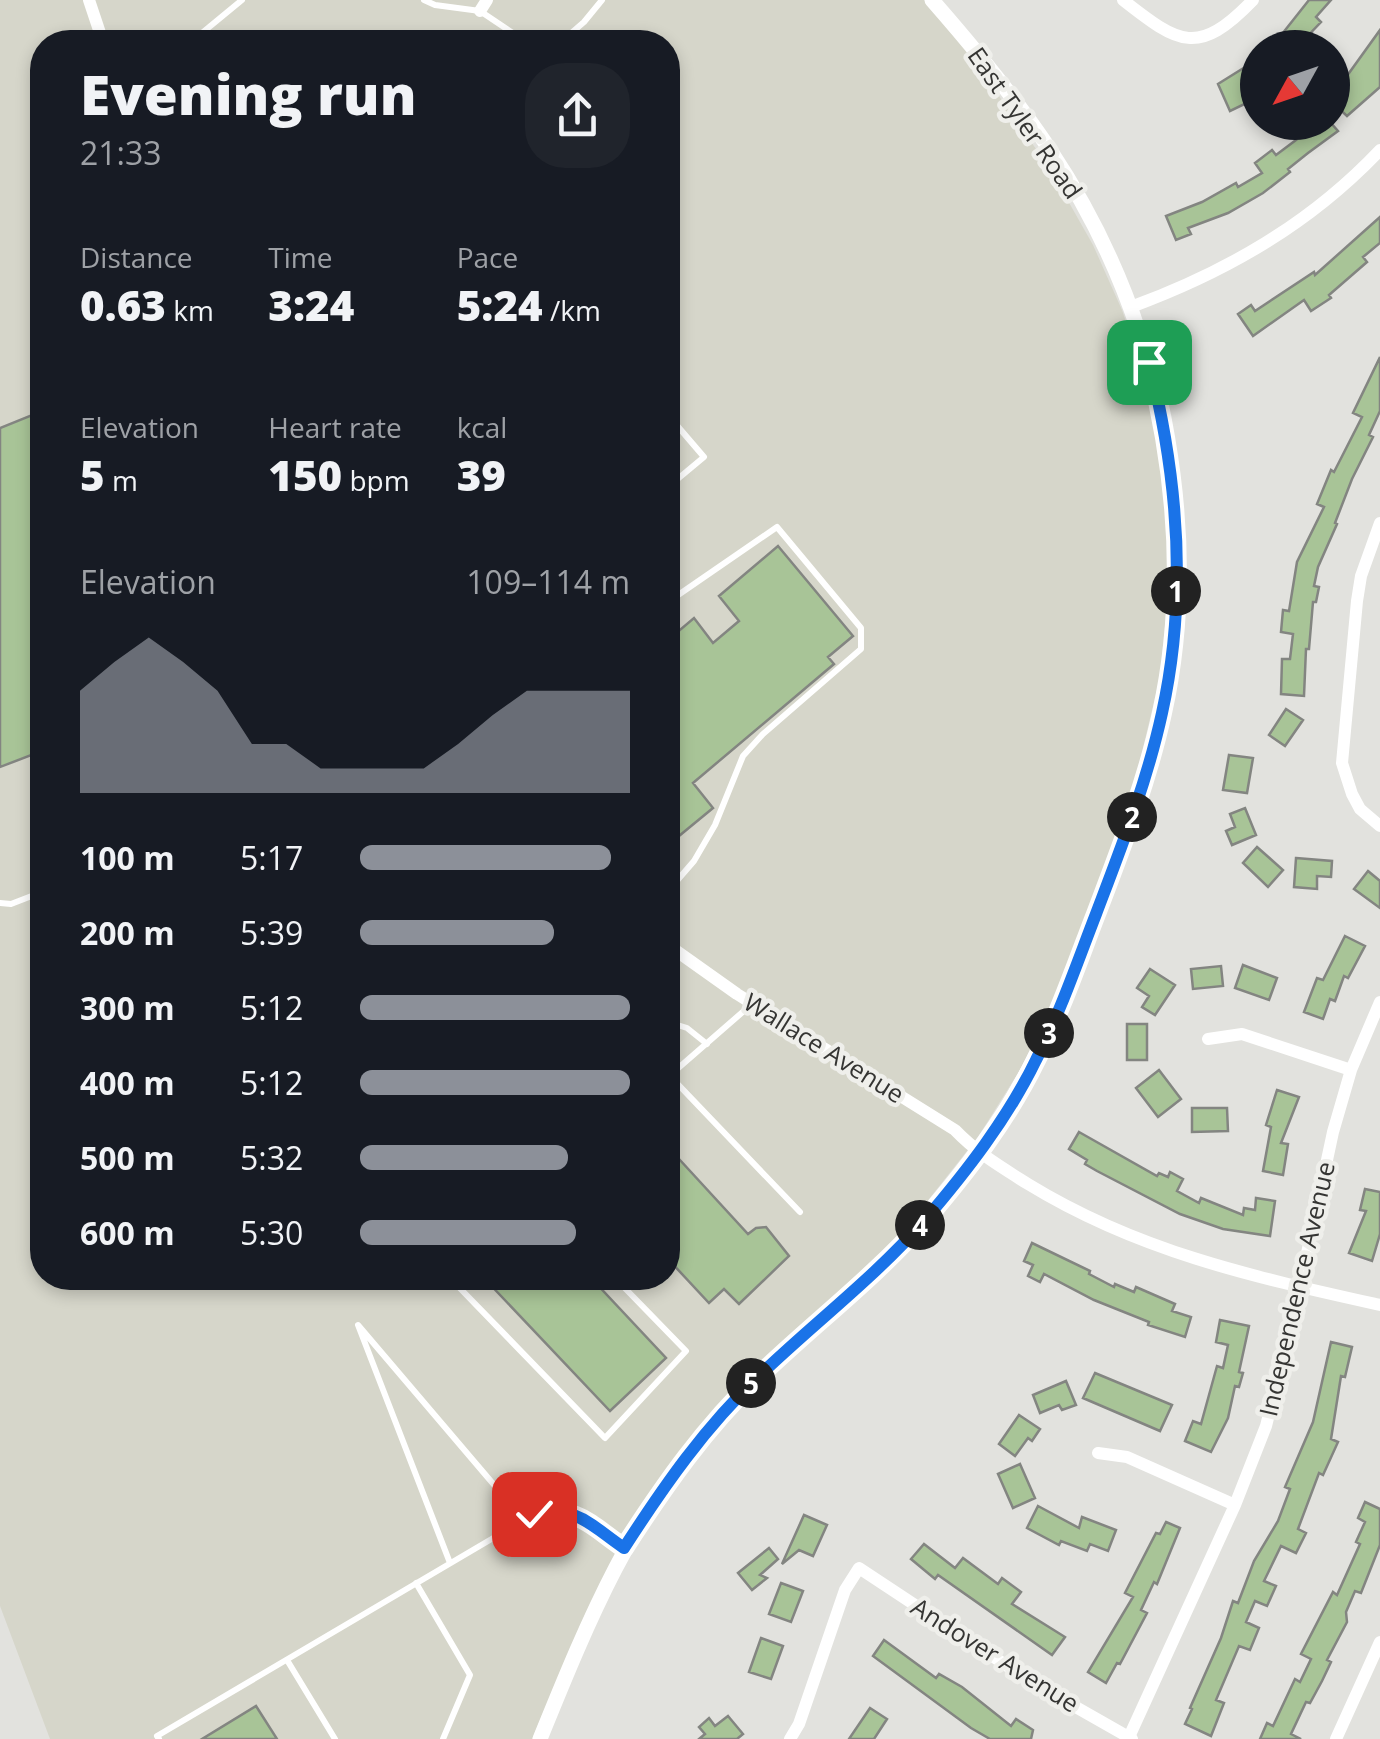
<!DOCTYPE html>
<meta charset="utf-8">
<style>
body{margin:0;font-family:"Open Sans",sans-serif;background:#20242c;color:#f1f3f6;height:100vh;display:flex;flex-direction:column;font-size:38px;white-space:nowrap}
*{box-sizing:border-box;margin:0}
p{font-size:32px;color:#9ea1a6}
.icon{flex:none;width:55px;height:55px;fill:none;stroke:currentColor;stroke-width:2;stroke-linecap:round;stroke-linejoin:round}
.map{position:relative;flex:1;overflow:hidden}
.sheet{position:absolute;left:30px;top:30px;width:650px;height:1260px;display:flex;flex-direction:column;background:#171b24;border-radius:40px;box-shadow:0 5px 15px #0003}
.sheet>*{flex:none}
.needle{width:65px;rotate:230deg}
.tools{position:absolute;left:1240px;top:30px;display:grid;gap:20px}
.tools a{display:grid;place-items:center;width:110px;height:110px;border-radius:50%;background:#171b24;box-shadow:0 5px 15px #0003;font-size:50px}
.pin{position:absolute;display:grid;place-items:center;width:85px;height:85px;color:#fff;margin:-42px;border-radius:20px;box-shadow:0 5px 15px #0006}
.km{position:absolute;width:50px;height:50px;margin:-25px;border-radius:50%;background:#222;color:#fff;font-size:28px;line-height:50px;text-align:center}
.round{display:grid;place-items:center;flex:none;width:105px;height:105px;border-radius:40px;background:#20242c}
.summary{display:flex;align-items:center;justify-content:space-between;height:170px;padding:0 50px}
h1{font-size:55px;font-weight:800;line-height:75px}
.metrics{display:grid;grid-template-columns:repeat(3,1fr);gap:15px;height:170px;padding:10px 50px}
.metrics div{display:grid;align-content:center}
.metrics b{font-size:42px;font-weight:800}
.metrics small{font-size:28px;font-weight:400}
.metrics p{font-size:28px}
.chart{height:280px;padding:20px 50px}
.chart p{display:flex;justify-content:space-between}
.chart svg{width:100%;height:180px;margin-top:10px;fill:#8c9099;opacity:.7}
ul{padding:0 50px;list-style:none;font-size:32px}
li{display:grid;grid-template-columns:160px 120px 1fr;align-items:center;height:75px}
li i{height:25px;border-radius:12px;background:#8c9099}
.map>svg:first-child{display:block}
</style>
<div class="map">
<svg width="1380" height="1739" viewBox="0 0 1380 1739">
<rect width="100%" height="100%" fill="#e2e2de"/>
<path fill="#d6d6ca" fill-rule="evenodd" d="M0,0h924l45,53 81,116 43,76 29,65 30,91 12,84 6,86 -10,106 -31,129 -91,235 -60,96 -75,95 -114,105 -91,93 -60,82 -52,100 -54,127h-482l-50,-133zM42,42h626v1236h-626z"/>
<path fill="#a8c497" stroke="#838581" stroke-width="2.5" d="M1309,0h22l-15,17 5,5 -25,26h-25z
M1380,30v57l-33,29 -15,-14v-14l10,-10 2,2z
M1250,64l8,17 -13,6 6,14 -21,10 -12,-27z
M1307,122l9,6 5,-6h9l8,9 -30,22 -20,16 2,3 -27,21 -35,20 -40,15 3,6 -15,6 -10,-24 36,-14 34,-19 2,4 24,-14 -7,-10 17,-13 4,5 20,-15 -4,-5z
M1380,217v26l-17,14 4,5 -38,33 2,3 -20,13 -7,-11 -51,36 -15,-22 13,-9 4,6 59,-39 1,3z
M1380,357v54l-11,24 4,2 -21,42 -17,44 2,1 -19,43 -4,19 5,1 -3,15h-3l-4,47h-3l-2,47 -23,-2 1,-35h8l3,-25 -12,-2 2,-22 6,1 8,-49 27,-55 -7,-3 14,-34 3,2 28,-55 -9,-4z
M42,411v340l-42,16v-339z
M778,546l75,90 -25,21 6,7 -141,119 20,25 -45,37v-205l26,-22 19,25 26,-22 -20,-25z
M1286,709l17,11 -18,26 -16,-11z
M1229,755l24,3 -6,35 -24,-3z
M1245,808l11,27 -24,10 -6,-14 9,-4 -5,-13z
M1257,847l26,23 -15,17 -25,-24z
M1296,858l36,3 -1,16 -14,-1v13l-23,-2z
M1368,871l12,10v27l-26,-19z
M1345,936l20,10 -17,32 -4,-2 -9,25 -5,-2 -7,20 -19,-7 13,-34 6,2z
M1243,965l34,13 -8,22 -34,-12z
M1221,966l2,20 -30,3 -2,-20z
M1150,969l25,16 -20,30 -13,-8 7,-11 -12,-8z
M1127,1024h20v36h-20z
M1159,1070l22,29 -23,18 -22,-29z
M1277,1090l22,7 -18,46 7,1 -5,31 -20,-4 8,-44 -5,-2z
M1192,1108h35l1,23 -36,1z
M1079,1132l78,44 2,-3 9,4 2,-5 13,7 -6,12 22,12 2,-5 42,17 1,-7 11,2 1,-12 19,3 -5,35 -47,-7 -43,-15 -83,-43 -12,-7 2,-4 -18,-11z
M668,1147l80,87 8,-6 10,-1 23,29 -50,48 -15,-15 -15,14 -41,-44z
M1365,1189l15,3v42l-8,27 -23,-8 17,-42 -6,-1z
M1032,1243l58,28 -1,3 25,13 1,-3 19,8 2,-5 39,17 -3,7 19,6 -6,20 -37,-12 1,-3 -55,-22 -50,-26 -4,8 -12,-6 5,-11 -9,-4z
M484,1278h107l75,80 -56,53z
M1220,1320l29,6 -10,46 4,1 -4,14 -4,-1 -7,32 -17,34 -26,-11 8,-20 8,3 16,-58 6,2 5,-23 -12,-3z
M1331,1342l21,5 -7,30 -4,-1 -10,63 7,3 -15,33 -4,-2 -21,56 8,4 -10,20 -15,-7 -17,35 12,5 -9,20 -12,-5 -9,21 13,6 -9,22 -11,-4 -23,54 8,3 -13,33 -26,-12 7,-15 -2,-1 31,-70 12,-37 5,2 16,-42 24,-40 12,-32 -5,-2 28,-65z
M1095,1373l77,32 -12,26 -77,-33z
M1066,1381l10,24 -14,5 -3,-5 -19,8 -7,-18z
M1019,1415l21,14 -8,12 -4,-3 -13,18 -16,-12z
M1020,1464l15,34 -22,10 -15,-34z
M1365,1502l15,7v36l-19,48 -6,-2 -9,21 1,10 -20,38 4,2 -9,19 -12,22 -4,-1 -15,32 10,5h-41l7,-16 6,3 22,-47 5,3 11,-23 -10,-5 32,-62 4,3 23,-51 -4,-2 9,-20 -7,-4z
M1038,1506l41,22 3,-11 34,13 -8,21 -18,-7 -3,7 -26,-10 -2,4 -32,-17z
M804,1515l23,10 -14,31 -14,-6 -17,14z
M1166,1522l14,6 -23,56 -3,-2 -13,28 6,3 -27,51 -3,-1 -11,20 -18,-11 45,-75 -8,-4 31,-60 4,1z
M924,1544l31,24 8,-10 35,26 4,-6 19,14 -9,12 53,33 -13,18 -114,-80 -3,4 -24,-20z
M769,1548l9,11 -18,16 7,3 -15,12 -14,-17z
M781,1583l22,8 -12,31 -22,-8z
M761,1638l22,8 -12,33 -22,-7z
M884,1640l52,38 3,-4 23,13 49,39 5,-7 17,11 -2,9h-41l-19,-11 -98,-72z
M256,1706l21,33h-75z
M870,1708l17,11 -13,20h-25z
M728,1716l15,18 -6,5h-38l6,-5 -6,-7 10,-9 6,8z"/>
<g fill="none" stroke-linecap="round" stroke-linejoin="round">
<path stroke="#fff" stroke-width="6" d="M424,0l11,5 45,6 46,31
M191,42l51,-42
M561,42l23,-20 18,-22
M42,207l-6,2 6,17
M668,415l36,42 -36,30
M668,602l109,-75 84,101v21l-98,85 -20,22 -28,69 -21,36 -26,30
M0,903l11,1 31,-12
M668,1022l19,6 20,16
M670,1076l130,136
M668,1077l85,-74
M450,1278l155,160 81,-87 -71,-73
M450,1563l-92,-238 166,195
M416,1583l54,92 -27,64
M287,1660l48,79
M159,1739l-2,-3 377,-222c43,-8 55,10 90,34"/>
<path stroke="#fff" stroke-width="12" d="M89,0l14,42
M1123,0c56,44 75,57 130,0
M480,11l7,-11
M1131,307c95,-35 179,-83 249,-157
M1380,523l-19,53 -4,25 -15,162 10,31 8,15 20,17
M668,945l69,49 218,136c22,23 46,37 73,54 111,68 226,93 352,121
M1208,1039l34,-5 109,36
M1098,1453l29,4 108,48
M1129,1737l106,-232 31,-79 28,-112 39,-182 18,-62 29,-68
M790,1739l9,-15 46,-134 14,-22 171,113 102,58
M1336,1739l44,-97"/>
<path stroke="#fff" stroke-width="15" d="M540,1739c48,-118 92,-227 180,-323 74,-81 169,-145 236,-233 70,-91 106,-178 146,-285 25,-65 50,-131 63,-201 36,-188 -9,-388 -115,-547 -35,-53 -76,-102 -118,-150"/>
</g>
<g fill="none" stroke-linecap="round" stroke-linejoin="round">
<g stroke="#fff" stroke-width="20">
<path id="route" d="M534,1514c44,-8 55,10 90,34 40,-62 81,-121 135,-172 54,-52 116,-99 165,-155 42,-49 84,-103 112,-161 24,-47 41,-97 60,-146 25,-66 51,-132 66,-201 26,-117 16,-236 -13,-351"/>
</g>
<use href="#route" stroke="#1a73e8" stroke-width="12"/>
</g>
<g text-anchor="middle" stroke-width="9" stroke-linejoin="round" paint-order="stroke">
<g font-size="25" fill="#353533" stroke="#efefeb">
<text transform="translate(1025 123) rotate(55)" y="9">East Tyler Road</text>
<text transform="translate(824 1048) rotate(32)" y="9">Wallace Avenue</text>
<text transform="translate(1297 1289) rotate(-77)" y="9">Independence Avenue</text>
<text transform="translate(995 1655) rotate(32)" y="9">Andover Avenue</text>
</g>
</g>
</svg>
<div class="tools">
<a><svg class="needle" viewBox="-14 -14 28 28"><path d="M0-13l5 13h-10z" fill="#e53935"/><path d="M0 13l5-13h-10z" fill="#9ea1a6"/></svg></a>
</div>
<div class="pin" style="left:1149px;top:362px;background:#1e9e55"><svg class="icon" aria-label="arrive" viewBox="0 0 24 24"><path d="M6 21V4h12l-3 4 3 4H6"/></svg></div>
<div class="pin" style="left:534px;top:1514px;background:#d93025"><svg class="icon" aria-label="check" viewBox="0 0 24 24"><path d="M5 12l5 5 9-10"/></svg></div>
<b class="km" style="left:1176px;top:591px">1</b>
<b class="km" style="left:1132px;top:817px">2</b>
<b class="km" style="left:1049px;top:1033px">3</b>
<b class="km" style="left:920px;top:1225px">4</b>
<b class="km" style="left:751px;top:1383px">5</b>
<section class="sheet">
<div class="summary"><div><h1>Evening run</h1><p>21:33</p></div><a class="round"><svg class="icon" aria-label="share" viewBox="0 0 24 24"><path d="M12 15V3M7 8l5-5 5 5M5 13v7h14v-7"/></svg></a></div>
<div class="metrics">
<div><p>Distance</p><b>0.63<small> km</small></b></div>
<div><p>Time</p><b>3:24</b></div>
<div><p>Pace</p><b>5:24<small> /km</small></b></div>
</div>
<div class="metrics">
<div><p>Elevation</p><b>5<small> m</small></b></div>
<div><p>Heart rate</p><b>150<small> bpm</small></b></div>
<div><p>kcal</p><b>39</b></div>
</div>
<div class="chart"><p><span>Elevation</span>109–114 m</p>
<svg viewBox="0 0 160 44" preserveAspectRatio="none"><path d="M0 44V19L10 12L20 6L30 12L40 19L50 32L60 32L70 38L80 38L90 38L100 38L110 32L120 25L130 19L140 19L150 19L160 19V44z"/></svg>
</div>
<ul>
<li><b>100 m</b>5:17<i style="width:93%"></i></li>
<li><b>200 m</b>5:39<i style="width:72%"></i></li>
<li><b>300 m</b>5:12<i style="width:100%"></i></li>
<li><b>400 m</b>5:12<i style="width:100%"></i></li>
<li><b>500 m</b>5:32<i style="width:77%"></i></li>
<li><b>600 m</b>5:30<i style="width:80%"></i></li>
</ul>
</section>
</div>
